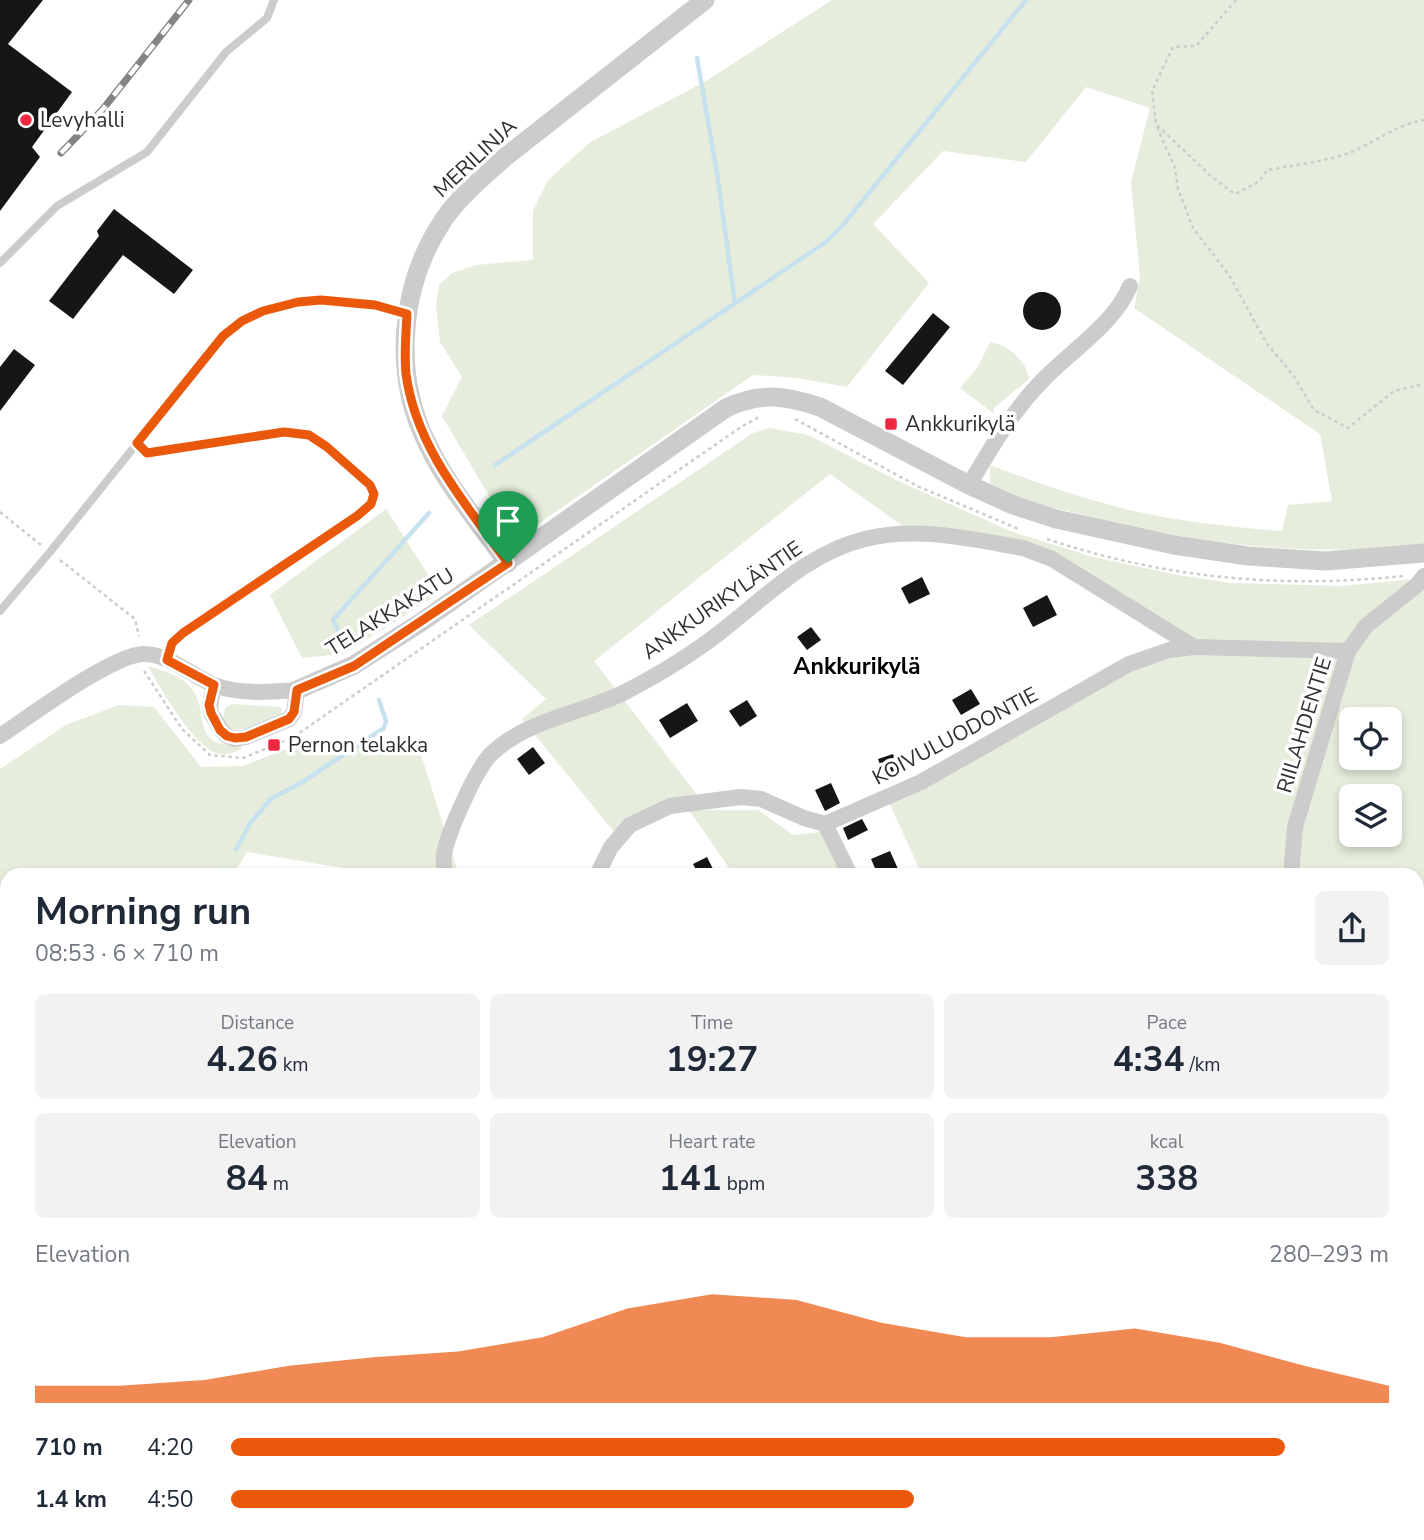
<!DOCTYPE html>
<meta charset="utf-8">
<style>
body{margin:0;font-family:"Nunito Sans",sans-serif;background:#f2f2f3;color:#1f2937;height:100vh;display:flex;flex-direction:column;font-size:26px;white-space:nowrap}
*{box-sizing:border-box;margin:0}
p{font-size:23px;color:#747a83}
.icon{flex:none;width:38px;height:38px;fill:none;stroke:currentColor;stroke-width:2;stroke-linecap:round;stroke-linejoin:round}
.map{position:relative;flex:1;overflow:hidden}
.details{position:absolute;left:0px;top:868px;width:1424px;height:672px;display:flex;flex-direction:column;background:#fff;border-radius:21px 21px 0 0;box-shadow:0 4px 10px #0003}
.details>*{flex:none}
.buttons{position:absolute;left:1339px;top:707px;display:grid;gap:14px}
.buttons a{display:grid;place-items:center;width:63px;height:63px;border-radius:10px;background:#fff;box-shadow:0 4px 10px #0003;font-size:35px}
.pin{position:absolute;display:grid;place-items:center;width:60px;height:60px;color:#fff;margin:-72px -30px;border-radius:50% 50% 50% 0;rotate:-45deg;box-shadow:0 0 7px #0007}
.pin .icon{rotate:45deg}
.round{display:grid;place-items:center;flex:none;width:74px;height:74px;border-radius:10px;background:#f2f2f3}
.summary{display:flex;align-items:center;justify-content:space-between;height:119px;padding:0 35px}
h1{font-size:38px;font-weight:700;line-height:52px}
.stats{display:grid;grid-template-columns:repeat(3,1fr);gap:10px;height:119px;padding:7px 35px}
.stats div{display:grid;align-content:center;border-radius:10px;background:#f2f2f3;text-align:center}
.stats b{font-size:35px;font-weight:700}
.stats small{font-size:19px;font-weight:400}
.stats p{font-size:19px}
.chart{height:196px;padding:14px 35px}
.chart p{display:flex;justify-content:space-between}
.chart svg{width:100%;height:126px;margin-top:7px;fill:#ea580c;opacity:.7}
ul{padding:0 35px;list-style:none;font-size:23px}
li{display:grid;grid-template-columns:112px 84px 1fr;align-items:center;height:52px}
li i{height:18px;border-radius:9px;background:#ea580c}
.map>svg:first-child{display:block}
</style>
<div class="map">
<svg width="1424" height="1540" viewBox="0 0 1424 1540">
<rect width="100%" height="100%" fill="#fff"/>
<path fill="#e6eddc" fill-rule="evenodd" d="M832,0h592v544c-117,15 -236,-1 -348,-31 -30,-7 -60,-13 -86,-29v-19c47,18 94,34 143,46 49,11 99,16 149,20l6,-26 44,-4 -12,-67 -186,-126 6,-31 -9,-95 19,-74 -64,-21 -60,75 -83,-11 -70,73 56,59 -82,104 -50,-9 -44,-3 -238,165 -73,-124 20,-39 -22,-35 -4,-37 3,-20 13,-12 24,-8 57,-5v-49l15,-31 41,-37 117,-62z
M990,342c17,2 37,19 39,37l-35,29 -1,5 -33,-25 18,-21z
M770,428l38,7 88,45 114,51 83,26 85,18 53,8 111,3 82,-8v848l-6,4v-555h-496l-34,-75 253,-135 46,-11 -4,-17 -149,-89 -127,-19 -77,-55 -236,187 104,135 -84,36 -92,-113 24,-20 -77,-74 284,-192zM1351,719h39v39h-39zM1351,796h39v39h-39z
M386,509l54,84 -96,61 -42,4 -32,-63z
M148,666c16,5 32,9 43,22 21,25 -4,59 50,57l1,3c-7,5 -16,8 -26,5 -23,-8 -56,-65 -68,-87z
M232,704l48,3 2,3 -1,3c-10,5 -41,21 -51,16 -2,-1 -5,-7 -7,-9l2,-12z
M119,705l35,2 47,60 42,-1 43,-17 132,-4 41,130h-73l-139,-23 -14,23h-226v658h1241l-10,7h-1238v-771l66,-44z
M689,810h69l35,25 28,-3 20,43h-107z"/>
<path fill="#c7e1ee" d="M89,1533h66l-5,7h-67z"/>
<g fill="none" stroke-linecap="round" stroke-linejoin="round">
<path stroke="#c7e1ee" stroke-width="4.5" d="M697,58l20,115 18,130
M495,465l331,-223 16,-16 184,-226
M342,638l-9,-18 96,-107
M236,849l15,-27 20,-23 33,-18 80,-53 2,-7 -7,-21
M220,875l4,-6"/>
</g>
<path fill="#161616" d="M0,0h43l-35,44 64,48 -40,55 8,10 -40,54z
M114,209l79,61 -19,24 -51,-39 -50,64 -24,-18 50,-65 -2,-5z
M1023 311a19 19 0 1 1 38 0a19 19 0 1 1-38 0Z
M933,313l17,14 -47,58 -18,-14z
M14,349l21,16 -35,46v-44z
M922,577l8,17 -21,10 -8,-16z
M1047,595l10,20 -24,12 -10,-19z
M811,627l10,13 -14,10 -10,-13z
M971,689l9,15 -19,11 -9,-15z
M747,700l10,16 -17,11 -11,-16z
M687,703l11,18 -28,17 -11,-18z
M533,747l12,16 -16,12 -12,-16z
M893,754l7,19 -15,5 -7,-19z
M831,783l9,20 -15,8 -10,-21z
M862,819l6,11 -20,10 -5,-12z
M890,851l8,18 -14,6h-6l-7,-16z
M707,857l9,18h-17l-6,-11z"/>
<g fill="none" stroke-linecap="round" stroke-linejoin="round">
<path stroke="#ccc" stroke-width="2.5" stroke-dasharray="3.5 3.5" stroke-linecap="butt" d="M1236,0l-40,46 -23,1 -21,44 4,33 56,53 23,17 25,-13 7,-11c27,-5 56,-8 82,-17 24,-10 51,-30 75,-33
M1157,127l18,41 3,21 15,39 36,47 38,69 26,31 21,35 34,18 46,-37 30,-7
M795,419l122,67 104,44
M0,512l41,33
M1047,539c116,39 234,50 356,37
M60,560l75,59 4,17
M144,671l38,58 28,26 33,3 49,-20 449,-311 20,-11
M0,1238l7,-1
M0,1366l7,-21
M804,1533l41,2 11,5
M642,1540l19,-4 65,1 68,-4
M1206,1540l11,-7"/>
<path stroke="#ccc" stroke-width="8" d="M0,263l57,-57 90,-54 79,-100 41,-34 7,-18
M137,444l10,9 137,-21 25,3 19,12 42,38 4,9 -3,10 -14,12 -174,117 -11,10 -5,17
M0,611l50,-59 173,-216c56,-44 119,-41 184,-22
M1249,1540l3,-7
M1264,1540l11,-7"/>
<path stroke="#ccc" stroke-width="16" d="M969,485c22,-37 44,-75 74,-105 28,-29 72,-57 87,-94
M0,736c29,-19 113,-82 144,-82 24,0 47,21 68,30 25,11 58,8 85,6l-3,22 -5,7 -43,18 -11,2 -8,-3 -6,-6 -10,-17 -1,-8 4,-20
M825,824l25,51
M444,875c0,-7 -1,-15 0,-21 4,-22 32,-85 47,-100 37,-35 90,-40 134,-62 33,-17 69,-39 98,-62 45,-35 85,-77 142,-91 52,-13 106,0 158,9l29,11 142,88 154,4
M597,875l14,-28 19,-22 40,-19 71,-9 20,2 43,19 21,6 96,-42 208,-118 40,-14 25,-3
M1291,875l4,-48 53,-176 18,-25 51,-41 7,-9
M0,1206l7,1
M1418,1393l6,9
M548,1533l7,7"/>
<path stroke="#ccc" stroke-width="19" d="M508,563c-28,-39 -61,-77 -81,-120 -35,-70 -27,-159 17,-224 16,-23 39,-42 60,-61l201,-158
M297,690l57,-25 69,-44 303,-213c35,-16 58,-13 94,-1l149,78 44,20 43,14 118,26 74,11 78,5 98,-8"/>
<g stroke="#848484" stroke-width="7">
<path id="rail" d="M61,153l42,-44 86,-109"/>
</g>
<use href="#rail" stroke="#fff" stroke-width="4.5" stroke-dasharray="13" stroke-linecap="butt"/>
</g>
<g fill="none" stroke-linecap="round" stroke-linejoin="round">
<g stroke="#fff" stroke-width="14">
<path id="route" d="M321,300l54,5 32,9c-1,20 -3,40 -1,60 10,74 60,130 102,189l-154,103 -57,24 -3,22 -5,7 -43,18 -11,1 -8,-2 -7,-6 -9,-17 -2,-8 5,-20 -47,-25 5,-17 11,-10 174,-117 14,-12 3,-10 -4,-9 -43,-38 -18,-12 -25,-3 -137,21 -10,-10 86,-107 19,-15 21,-10 35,-9z"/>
</g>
<use href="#route" stroke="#ea580c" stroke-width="9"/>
</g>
<g fill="#f02740" stroke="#fff" stroke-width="2.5">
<circle cx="26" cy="120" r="7"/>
<rect x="884" y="417" width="14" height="14" rx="3.5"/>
<rect x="267" y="738" width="14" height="14" rx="3.5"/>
</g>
<g text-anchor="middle" stroke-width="7" stroke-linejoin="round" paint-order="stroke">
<g font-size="21" fill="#2f2f2f" stroke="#fff" text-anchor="start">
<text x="40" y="127">Levyhalli</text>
<text x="905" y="431">Ankkurikylä</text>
<text x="288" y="752">Pernon telakka</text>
</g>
<g font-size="21" fill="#2f2f2f" stroke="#fff">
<text transform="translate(475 158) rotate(-43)" y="7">MERILINJA</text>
<text transform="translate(722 600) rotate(-35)" y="7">ANKKURIKYLÄNTIE</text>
<text transform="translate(390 612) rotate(-32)" y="7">TELAKKAKATU</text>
<text transform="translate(1304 725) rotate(-73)" y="7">RIILAHDENTIE</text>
<text transform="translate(955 736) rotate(-28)" y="7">KOIVULUODONTIE</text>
</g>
<g font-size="23" font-weight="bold" fill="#000" stroke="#fff">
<text x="857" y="674">Ankkurikylä</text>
</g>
</g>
</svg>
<div class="buttons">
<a><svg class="icon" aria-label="locate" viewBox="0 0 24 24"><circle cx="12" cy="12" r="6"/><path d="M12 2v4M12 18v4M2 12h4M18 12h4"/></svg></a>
<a><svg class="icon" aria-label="layers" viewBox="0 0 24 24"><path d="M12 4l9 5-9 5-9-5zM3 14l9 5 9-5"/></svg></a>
</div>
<div class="pin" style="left:508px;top:563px;background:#1e9e55"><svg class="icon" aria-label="arrive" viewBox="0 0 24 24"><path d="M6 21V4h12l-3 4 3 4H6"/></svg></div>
<section class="details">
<div class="summary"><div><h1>Morning run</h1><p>08:53 · 6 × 710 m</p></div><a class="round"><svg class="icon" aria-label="share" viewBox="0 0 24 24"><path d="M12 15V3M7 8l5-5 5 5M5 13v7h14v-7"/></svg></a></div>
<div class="stats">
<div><p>Distance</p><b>4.26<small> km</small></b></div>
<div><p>Time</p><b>19:27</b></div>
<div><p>Pace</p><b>4:34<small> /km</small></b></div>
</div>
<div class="stats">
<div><p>Elevation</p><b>84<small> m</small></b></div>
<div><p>Heart rate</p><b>141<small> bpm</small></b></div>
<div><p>kcal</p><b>338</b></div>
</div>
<div class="chart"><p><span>Elevation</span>280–293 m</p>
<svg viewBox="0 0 160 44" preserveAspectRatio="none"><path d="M0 44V38L10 38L20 36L30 31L40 28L50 26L60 21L70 11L80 6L90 8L100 16L110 21L120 21L130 18L140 23L150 31L160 38V44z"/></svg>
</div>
<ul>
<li><b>710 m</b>4:20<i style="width:91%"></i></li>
<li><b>1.4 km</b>4:50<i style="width:59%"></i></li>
</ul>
</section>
</div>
